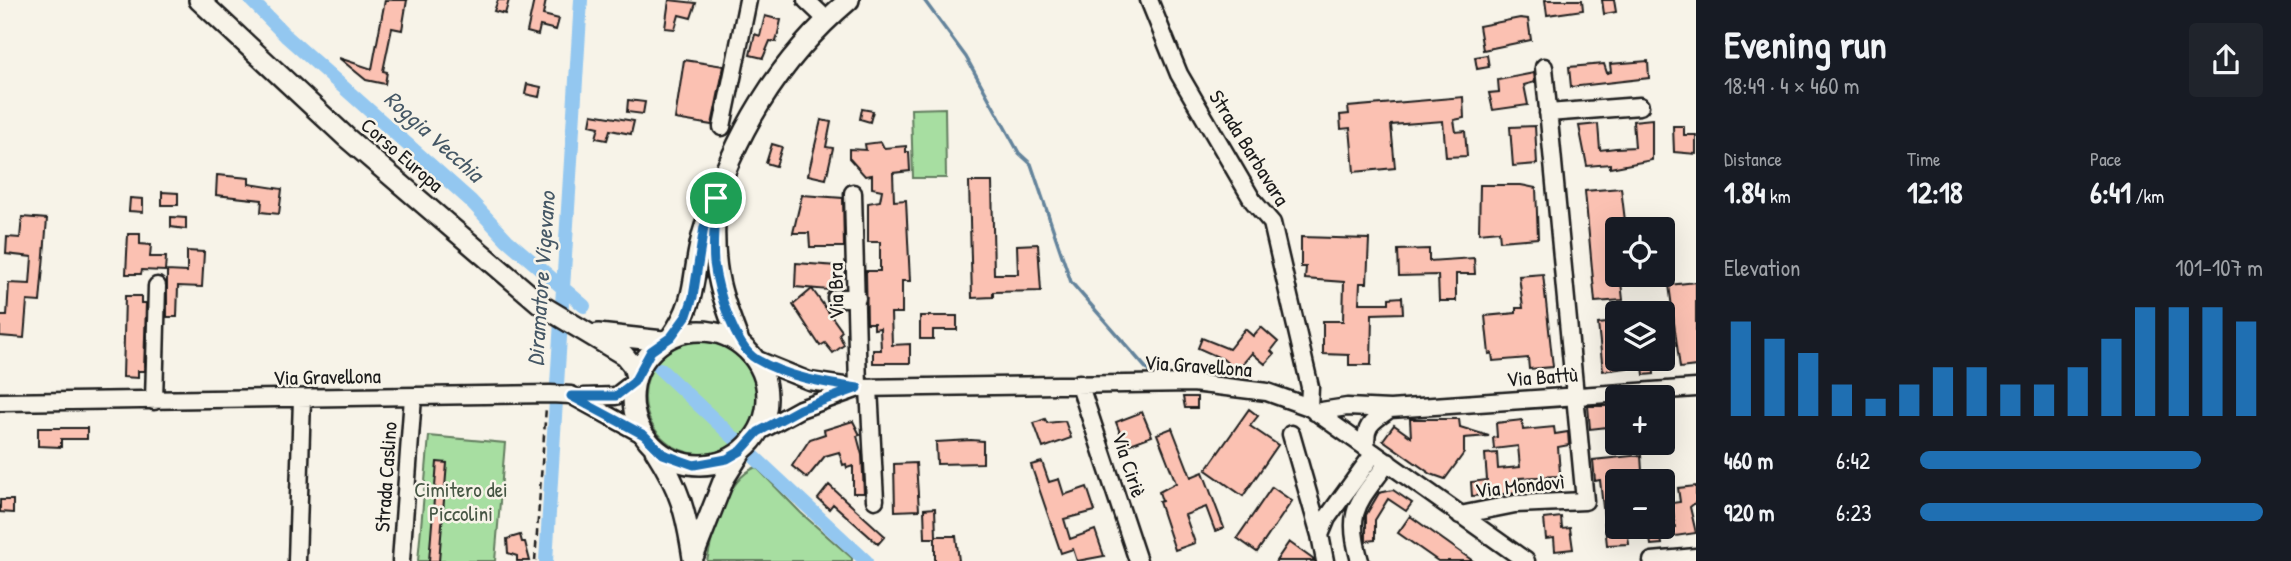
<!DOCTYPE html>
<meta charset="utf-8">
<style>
body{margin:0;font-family:"Patrick Hand",sans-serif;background:#20242c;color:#f1f3f6;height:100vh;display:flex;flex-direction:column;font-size:26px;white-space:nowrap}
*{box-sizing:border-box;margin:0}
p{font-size:23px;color:#9ea1a6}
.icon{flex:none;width:38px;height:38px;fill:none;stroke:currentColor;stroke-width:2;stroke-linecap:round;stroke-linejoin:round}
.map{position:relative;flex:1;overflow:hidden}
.panel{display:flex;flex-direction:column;background:#171b24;width:595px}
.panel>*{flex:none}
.tools{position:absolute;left:1605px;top:217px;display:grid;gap:14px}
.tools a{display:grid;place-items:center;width:70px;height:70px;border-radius:7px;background:#171b24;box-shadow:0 7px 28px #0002;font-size:35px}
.pin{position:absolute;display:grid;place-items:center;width:60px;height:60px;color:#fff;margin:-30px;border:4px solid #fff;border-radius:50%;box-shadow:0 2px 7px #0007}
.round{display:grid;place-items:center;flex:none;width:74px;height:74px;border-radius:7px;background:#20242c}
.overview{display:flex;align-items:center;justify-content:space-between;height:119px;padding:0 28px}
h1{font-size:38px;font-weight:700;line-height:52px}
.stats{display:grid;grid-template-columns:repeat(3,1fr);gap:10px;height:119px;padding:7px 28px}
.stats div{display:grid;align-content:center}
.stats b{font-size:30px;font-weight:700}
.stats small{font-size:19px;font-weight:400}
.stats p{font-size:19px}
.chart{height:196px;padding:14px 28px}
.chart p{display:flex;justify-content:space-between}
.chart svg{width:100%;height:126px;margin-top:7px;stroke:#1f6fb2;stroke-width:6}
ul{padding:0 28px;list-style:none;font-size:23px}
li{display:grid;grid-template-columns:112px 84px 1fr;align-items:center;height:52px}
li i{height:18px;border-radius:9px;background:#1f6fb2}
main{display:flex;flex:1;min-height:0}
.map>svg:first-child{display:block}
</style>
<main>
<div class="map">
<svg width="1696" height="561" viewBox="0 0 1696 561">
<rect width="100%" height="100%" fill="#f7f3e8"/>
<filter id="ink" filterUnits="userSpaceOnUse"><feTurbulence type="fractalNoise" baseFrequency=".0143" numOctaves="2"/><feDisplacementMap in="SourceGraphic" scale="14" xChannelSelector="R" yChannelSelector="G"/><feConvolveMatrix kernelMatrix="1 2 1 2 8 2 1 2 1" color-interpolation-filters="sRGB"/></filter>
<g filter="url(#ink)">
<path fill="#a7dea1" stroke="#627d5e" stroke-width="2" d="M945,108l1,70h-33l-2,-69z
M645 397a57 57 0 1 1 114 0a57 57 0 1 1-114 0Z
M429,436l76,7 -10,118h-77z
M756,467l45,46 51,45v3h-145c6,-30 18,-81 49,-94z"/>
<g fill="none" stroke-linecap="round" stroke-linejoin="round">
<path stroke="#63839b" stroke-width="3.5" d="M924,0l42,57 53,96 12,11 40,118 81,93"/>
<path stroke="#93c7f0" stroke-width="14" d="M251,0l36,37 184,164 36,39 77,66
M660,369l206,192
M546,561l35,-561"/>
</g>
<path fill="#fbc1b2" stroke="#1c1c1c" stroke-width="2" d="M385,0h22l-5,30 -10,-2 -9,43 4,1 -2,12 -19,-4 -27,-22 33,11z
M498,0h11l-4,14 -11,-3z
M534,0h12l-3,15 16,4 -3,11 -16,-4 -2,9 -11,-3z
M669,0l27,3 -5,15 -12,-3 -4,14 -10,-1z
M1545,0h37l1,10 -36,5z
M1602,0h12l2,12 -12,2z
M765,16l16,4 -5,22 -6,-1 -7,17 -13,-3 5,-21 5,2z
M1520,18l8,1 3,21 -48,10 -4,-24z
M1487,55l2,12 -12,2 -2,-12z
M684,60l40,6 -12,59 -37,-6z
M1648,61l1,17 -78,9 -2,-20 35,-3 3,9 4,-1 -1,-8z
M1534,73l1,9 -11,3 4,20 -35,5 -4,-17 10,-1 -1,-12z
M527,84l14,3 -2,10 -14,-3z
M1463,97l1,21 -10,2 2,12 9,-1 2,25 -21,1 -3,-36 -52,4 4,43 -41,4 -4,-44 -9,1 -1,-14 9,-1 -1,-7z
M628,100l17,2 -2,12 -16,-2z
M862,109l11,2 -3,11 -10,-3z
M592,114l42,7 -3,13 -21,-4 -3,10 -11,-2 3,-11 -9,-2z
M1652,119v41l-42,8v-4l-23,2 -8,-40 19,-2 2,26 16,-2 19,-1 -2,-26z
M821,120l10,2 -5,25 7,1 -7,31 -18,-4z
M1535,126l2,38 -24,2 -3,-39z
M1673,126h11v9h12v19l-22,-2z
M881,142l3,6 22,-2v6h3l1,19 -17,2 1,28 12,-1 4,81h-8v32h-11l1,32 18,-1v19h-37v-13h8l-1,-22 -6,1v-6h-7l-1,-52h14v-29h-12v-39l12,-2 2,-11 -10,-2v-13l-7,1 -16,-18v-9l17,1 -1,-6z
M772,144l10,3 -6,19 -10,-3z
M217,175l32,3v6l33,5 -3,25 -18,-2 1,-12 -46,-5z
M969,182h23l2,92h24l-1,-29 21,-1 3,47 -48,1v5l-21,1z
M1480,185h41l15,3 2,50 -38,3 -1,-10 -20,2z
M1621,188l5,41h-9v53h4l2,18 -28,2 -10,-111z
M162,192l16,1v12h-16z
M802,195l41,3 1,49h-34l-1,-14h-16z
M130,198l13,1v13l-14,-1z
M22,217l25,2 -7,83 -13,-1 -3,37 -24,-2v-20h7l2,-33 21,1 2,-27 -26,-3 1,-17 13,1z
M171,217l15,1v11l-15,-2z
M128,234h12v10l11,1 -1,12h16l-1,14 -23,-1 -1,4h-15z
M1301,237l68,2 -2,44h-7l-1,20h30v-5l13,-1 1,16 -31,1 -1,51h-22v-10l-26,-1v-33h20l1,-39 -39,-3 1,-12h-5z
M1429,249v12l45,-3 1,16h-19v27h-17l-1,-26 -39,1 -1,-26z
M187,251l17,1 -2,35 -24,-1 -1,31h-10v-46l20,1z
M796,263l41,3 -2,17h-4l-2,7 -34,-3z
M1543,274l10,93 -24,2 -1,-11 -35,3 -1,-8 -3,1 -4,-38 31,-3v-5h7l-4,-32z
M1696,282v84l-16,2 -11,-83z
M812,289l30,42 -3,3 5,11 -11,8 -8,-10 -5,3 -27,-41z
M125,296h16v7h5l-2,68h-6v7l-15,-1z
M920,316h37v14h-24v9h-13z
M1617,322v37h36l1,15 -10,1 -1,-9 -40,5 -5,-47z
M1261,327l17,15 -7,9 3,3 -9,10 -13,-11 -15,18 -14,-12 -25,-11 4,-10 27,11 16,-20 8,7z
M1183,397h14v11h-12z
M1588,406h27l1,20 -26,3z
M1249,409l9,7 -8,10 28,19 -35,51 -37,-26z
M1142,412l10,24 -27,10 -9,-24z
M1045,419l2,4 18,-2 6,17 -28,10 -9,-25z
M1410,419h49l1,8 29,9 -25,2v15l-19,26 -14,-5 -48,-34 11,-15 17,12z
M1522,420l1,10 31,-3 1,7 13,-2 1,13 -11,2 2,26 -2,3 -39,2 1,15 -48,3 -1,-14 16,-2 -2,-26 12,-1 1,16 22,-2 -2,-21 -24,3 -1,-11 4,-1 -1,-14z
M853,421l7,14 -3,1 5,19 2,38h-11v-27l-6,2 -1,-4 -3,1 -4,-13 -14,4 -18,22 -15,-12 18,-27 15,-5 -1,-4z
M38,428h49v11h-26v8l-23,-1z
M1172,428l19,49 12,-5 21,56 -9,3 -9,-24 -21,8 10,28 -20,7 -16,-48 3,-1 -3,-9 17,-9 -19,-49z
M971,440l12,1v22l-46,1 -1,-22z
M1641,455l1,16 -4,1 1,9h-22v46h10l2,17 -22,1 -7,-65 -5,1 -2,-21z
M437,462l10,1 -8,98h-10z
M1042,462l7,20 10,-3 5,16 23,-8 8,24 -31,8 6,20 25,-9 9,26 -27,5 -4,-12 -12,4 -30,-88z
M916,463l3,47 -24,1 -1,-47z
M829,485l56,51 -7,8 -45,-40 -4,5 -11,-10z
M1696,486v16l-6,5 6,26 -35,5 1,6 -11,1 -3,-18h27l-3,-24 8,-1 -2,-14z
M1272,487l20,14 -35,51 -20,-14z
M1393,490l19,13 -6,8 -18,-12 -13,21v20l-9,1v-26l13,-22z
M0,500h13v13l-13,-1z
M935,508l1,28h20l3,25h-24v-23h-10l-1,-29z
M1410,516l63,45h-35l-40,-28z
M1561,517l1,12 8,-1 3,21 -18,2 -1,-13 -8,1 -2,-20z
M520,535l2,7h3l5,19h-13v-5l-9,-3 -1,-14z
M1289,542l25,18v1h-38z"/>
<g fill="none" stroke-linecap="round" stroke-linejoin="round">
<g stroke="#1c1c1c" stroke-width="21">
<path id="minor" d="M806,0l21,20
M1149,0l30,74 74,127 19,22 38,164 -1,20
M1548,113l92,-7
M722,127l26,-127
M853,193l5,195
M836,298h21
M755,359l54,22 49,7 335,-5 74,9 42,15 217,154
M1079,383l59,178
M869,388l6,112
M584,397l32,-1 18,-14
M154,401l3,-115
M0,402l550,-8 21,1 73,40
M1315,412l32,-5 43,2 306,-21
M758,432l42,-23 56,-20
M1291,434l29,101
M1367,448c-4,-23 6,-27 23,-39
M1460,515l55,-11 70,-3 -41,-434
M297,561l5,-162
M401,561l12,-164
M1325,561l-5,-26 7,-17 47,-65
M1360,561c-15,-52 -2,-57 28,-99
M1652,561l44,-4"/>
</g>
<g stroke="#1c1c1c" stroke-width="24">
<path id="major" d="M199,0l148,138 197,169 80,48 9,11 3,11
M715,220c-2,53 6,75 25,124
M633 398a67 67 0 1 1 134 0a67 67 0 1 1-134 0Z
M598,334l65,7
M671,337c30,-42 19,-66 34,-111 29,-90 71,-164 144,-226
M655,450c25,39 31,62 38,108
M694,555l30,-76 17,-27"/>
</g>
<path stroke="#1c1c1c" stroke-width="2.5" stroke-dasharray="7 5" stroke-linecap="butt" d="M535,561l11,-154"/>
<use href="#minor" stroke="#f7f3e8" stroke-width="16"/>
<use href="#major" stroke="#f7f3e8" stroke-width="19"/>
</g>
</g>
<g fill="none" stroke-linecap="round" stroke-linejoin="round" filter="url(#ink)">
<g stroke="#fff" stroke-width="14">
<path id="route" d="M716,198c-1,21 -4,44 -2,65 3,24 20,83 42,96 31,18 67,24 102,29l-58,21 -42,23 -17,19 -14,8 -33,6 -31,-11 -19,-19 -73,-39h45l18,-14 17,-31 20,-14 16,-22 6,-18 11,-70z"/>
</g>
<use href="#route" stroke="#1f6fb2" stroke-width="9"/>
</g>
<g text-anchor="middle" stroke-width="5" stroke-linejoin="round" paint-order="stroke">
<g font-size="21" fill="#1c1c1c" stroke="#f7f3e8">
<text transform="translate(1249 148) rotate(58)" y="7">Strada Barbavara</text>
<text transform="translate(402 155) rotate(41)" y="7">Corso Europa</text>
<text transform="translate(836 291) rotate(-91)" y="7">Via Bra</text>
<text transform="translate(1198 366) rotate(4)" y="7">Via Gravellona</text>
<text transform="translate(327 377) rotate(-1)" y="7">Via Gravellona</text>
<text transform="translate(1542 377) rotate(-4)" y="7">Via Battù</text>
<text transform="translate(1129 465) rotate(72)" y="7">Via Ciriè</text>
<text transform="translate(386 477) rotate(-86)" y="7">Strada Caslino</text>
<text transform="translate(1520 486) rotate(-6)" y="7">Via Mondovì</text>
</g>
<g font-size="21" fill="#465644" stroke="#f7f3e8">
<text x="461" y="497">Cimitero dei<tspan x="461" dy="24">Piccolini</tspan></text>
</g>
<g font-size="23" font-style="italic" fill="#465866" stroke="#f7f3e8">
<text transform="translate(434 136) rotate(42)" y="8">Roggia Vecchia</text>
<text transform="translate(541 279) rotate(-86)" y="8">Diramatore Vigevano</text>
</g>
</g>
</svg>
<div class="tools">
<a><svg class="icon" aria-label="locate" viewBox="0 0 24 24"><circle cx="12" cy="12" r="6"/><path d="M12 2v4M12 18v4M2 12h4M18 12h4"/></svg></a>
<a><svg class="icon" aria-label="layers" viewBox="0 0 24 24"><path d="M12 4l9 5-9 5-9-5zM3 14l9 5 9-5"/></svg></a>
<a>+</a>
<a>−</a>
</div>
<div class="pin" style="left:716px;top:198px;background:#1e9e55"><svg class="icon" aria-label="arrive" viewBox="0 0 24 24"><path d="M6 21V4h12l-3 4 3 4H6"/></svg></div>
</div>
<section class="panel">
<div class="overview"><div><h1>Evening run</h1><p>18:49 · 4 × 460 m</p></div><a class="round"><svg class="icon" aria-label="share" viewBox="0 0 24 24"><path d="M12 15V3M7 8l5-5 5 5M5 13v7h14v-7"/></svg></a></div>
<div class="stats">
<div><p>Distance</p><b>1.84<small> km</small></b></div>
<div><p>Time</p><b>12:18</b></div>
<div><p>Pace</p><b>6:41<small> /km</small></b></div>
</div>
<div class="chart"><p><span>Elevation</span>101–107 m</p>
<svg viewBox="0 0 160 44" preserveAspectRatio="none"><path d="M5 44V11M15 44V17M25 44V22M35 44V33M45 44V38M55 44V33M65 44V27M75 44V27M85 44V33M95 44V33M105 44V27M115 44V17M125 44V6M135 44V6M145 44V6M155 44V11"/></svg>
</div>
<ul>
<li><b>460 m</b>6:42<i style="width:82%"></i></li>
<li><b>920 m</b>6:23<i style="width:100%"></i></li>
</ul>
</section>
</main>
